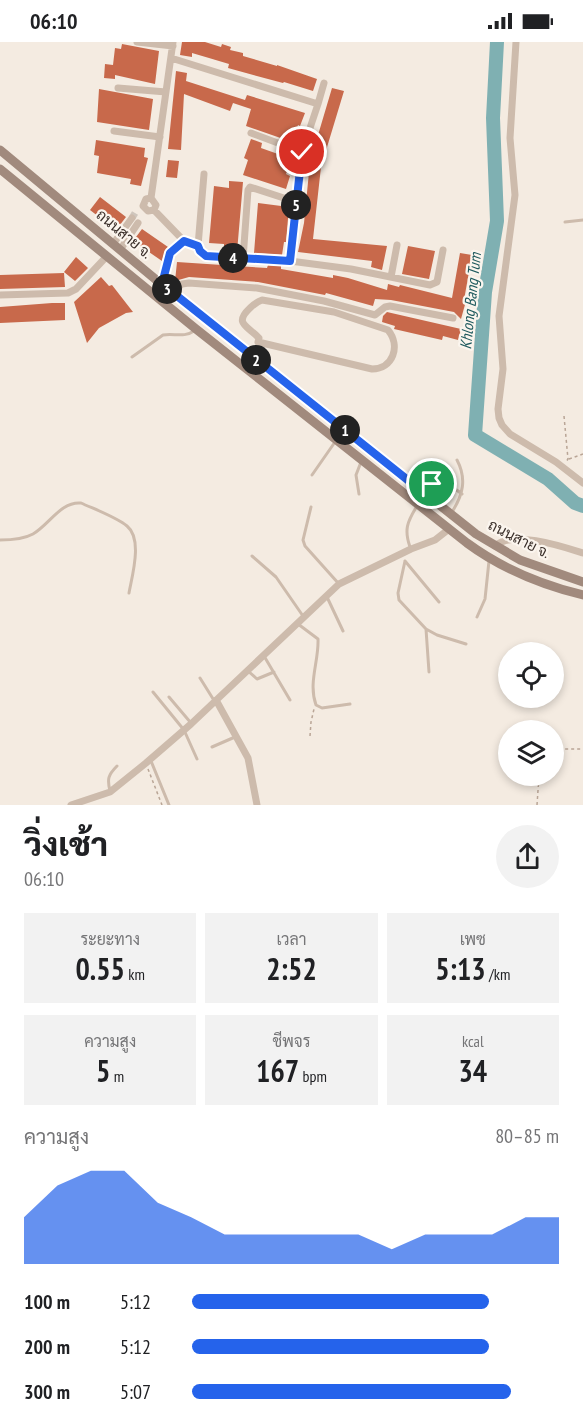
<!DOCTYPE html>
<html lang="th">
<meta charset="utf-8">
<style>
body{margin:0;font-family:"PT Sans Narrow",Sarabun,sans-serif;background:#f2f2f2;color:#202124;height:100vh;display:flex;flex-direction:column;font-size:22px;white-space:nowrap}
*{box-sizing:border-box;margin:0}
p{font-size:20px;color:#757577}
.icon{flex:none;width:33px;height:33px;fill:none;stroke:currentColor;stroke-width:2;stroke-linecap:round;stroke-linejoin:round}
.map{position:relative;height:763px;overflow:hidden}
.side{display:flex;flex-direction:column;background:#fff;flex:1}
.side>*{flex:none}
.tools{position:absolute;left:498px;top:600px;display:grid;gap:12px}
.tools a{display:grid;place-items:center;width:66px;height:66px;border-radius:50%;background:#fff;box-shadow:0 3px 9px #0003;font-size:30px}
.pin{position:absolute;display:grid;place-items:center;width:51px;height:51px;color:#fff;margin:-26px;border:3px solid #fff;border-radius:50%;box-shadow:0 2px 6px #0007}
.km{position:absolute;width:30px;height:30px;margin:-15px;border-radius:50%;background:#222;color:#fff;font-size:16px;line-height:30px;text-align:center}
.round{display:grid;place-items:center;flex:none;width:63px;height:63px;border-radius:32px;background:#f2f2f2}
.headline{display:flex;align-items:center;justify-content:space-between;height:102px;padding:0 24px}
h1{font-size:33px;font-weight:800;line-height:45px}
.metrics{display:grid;grid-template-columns:repeat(3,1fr);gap:9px;height:102px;padding:6px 24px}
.metrics div{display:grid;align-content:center;border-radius:0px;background:#f2f2f2;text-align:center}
.metrics b{font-size:30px;font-weight:800}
.metrics small{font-size:16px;font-weight:400}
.metrics p{font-size:16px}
.chart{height:168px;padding:12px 24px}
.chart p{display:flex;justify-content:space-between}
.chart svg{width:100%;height:108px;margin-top:6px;fill:#2563eb;opacity:.7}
ul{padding:0 24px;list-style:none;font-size:20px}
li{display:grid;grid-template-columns:96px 72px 1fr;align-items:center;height:45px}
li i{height:15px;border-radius:8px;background:#2563eb}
.status{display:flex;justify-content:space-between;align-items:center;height:42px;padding:0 30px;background:#fff;direction:ltr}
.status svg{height:16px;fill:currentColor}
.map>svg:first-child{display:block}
</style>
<div class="status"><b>06:10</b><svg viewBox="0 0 49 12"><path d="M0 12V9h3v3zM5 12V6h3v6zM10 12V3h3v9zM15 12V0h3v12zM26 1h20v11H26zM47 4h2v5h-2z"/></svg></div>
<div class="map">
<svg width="583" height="763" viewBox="0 0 583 763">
<rect width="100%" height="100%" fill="#f4ebe1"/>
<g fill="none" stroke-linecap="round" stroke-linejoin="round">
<path stroke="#7fb0b2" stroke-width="14" d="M497,0l-4,76 4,103 -12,71 -10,143 73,44 27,24 8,3"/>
</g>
<path fill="#c8694b" d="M182,0h23l16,5 1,-3 9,3 -1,3 13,3v3l34,10v-1l40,14 -4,12 -29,-9 -1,1 -15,-4 -40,-11 1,-4 -20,-6 -17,-5v4l-12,-2z
M122,2l37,7 -4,33 -40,-9v4l-11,-1 1,-14 8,1 2,-17 6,1z
M176,29l11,2 -1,8 59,19 2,-5 58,18 -5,13 -2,-1 -6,17 -46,-16 5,-17 -18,-6 -3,8 -46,-17 -3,56 -13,-1z
M332,46l12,3 -23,76 -8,72 74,7 -5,24 -11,-3 1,-6 -74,-9 6,-29 6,-61z
M99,47l54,10 -4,31 -52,-8z
M251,97l11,4 -1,5 31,11 -6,15 4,2 -4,13 -43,-14 5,-15 -4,-2z
M96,98l49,8 -1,9 4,1 -7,28 -11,-2 1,-5 -34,-6 2,-17 -5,-1z
M168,118l11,1 -2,17 -11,-1z
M229,139l14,1 -6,70 -13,-1v-7l-15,-1 5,-57 15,2z
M100,155l26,20 -10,13 -26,-20z
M258,161l31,4 -3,35h-2l-2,13 -28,-2z
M142,187l26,18 -3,4 -3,10 -29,-20z
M408,204l27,5 -6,28 -27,-5z
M460,211l12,2 -8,45 2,1 -5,18 -7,-7 -63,-12 -16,-1 -2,7 -47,-13 -1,2 -67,-13 -69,-5 -14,4 2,-19 45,3 1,-2h13v3l31,2 1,-3 13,1v3l52,9v-3l15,3 39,12 1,-6 11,3 1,-2 52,13z
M76,215l12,11 -13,13 -11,-9z
M64,231l1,14 -65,2v-14z
M101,235l8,9 3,-1 21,27 -7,1 -27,15 -12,15 -13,-41z
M52,261h13v17l-65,3v-16z
M387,270l74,17 -3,11 -15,-4 -1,4 -48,-11 1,-3 -13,-4 1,-6z"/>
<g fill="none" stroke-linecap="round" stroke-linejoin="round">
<path stroke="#cfc6bd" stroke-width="7" stroke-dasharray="7 3.5" stroke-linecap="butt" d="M132,176l3,-5"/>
<path stroke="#b9a596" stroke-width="1.5" stroke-dasharray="3 3" stroke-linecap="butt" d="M564,374l4,43 -2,3
M569,417l14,-5
M413,432l5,-10
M310,694l1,-14 3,-13
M554,710l5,-3h24
M148,727l14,36
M537,763l2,-29"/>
<path stroke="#cdbbac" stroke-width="3" d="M565,180l18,-2
M132,315l31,-22c11,-2 21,3 31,-4
M312,433l23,-33
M426,450l6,-8c12,-3 21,3 30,10
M359,452l-3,-19 5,-13
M311,465l-8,33 2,6 34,38
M452,470c11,-17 15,-33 5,-52
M0,498c11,0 24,-1 33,-6 16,-9 28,-33 48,-31 13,6 35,14 46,23 16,13 5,50 2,67
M410,505c-6,-17 -3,-25 7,-41
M252,514l24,21 27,39
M405,519l-7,32 1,7 27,29 11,6 29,9
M405,519l34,41
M327,555l16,34
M477,575l8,-18 4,-38
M298,582l20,15c1,22 -10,44 -2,66l6,3 28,-4
M426,587l3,43
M264,614l26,44
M248,629l9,8 17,-7
M200,636l15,24
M153,650l31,38 13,29
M169,655l22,26
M212,705l23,-10
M151,719l18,44
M110,749c-3,-12 -2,-16 7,-25"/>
<path stroke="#cdbbac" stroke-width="7" d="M137,0l36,4
M516,0l-6,96 5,57 -16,121 4,53 -5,40 1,9 3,7 8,9 46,28 27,21
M171,16l147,46 -16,48 -12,109
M118,46l48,4
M318,62l6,-21
M114,89l46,6
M251,91l51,19
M204,132l-6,72 2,5 6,5 84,5 61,8 79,16 7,-3 6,-32
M151,156l-5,1 -3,7 5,5 6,-1 2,-5 -5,-7 22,-156
M154,168l30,31 14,5
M113,202l19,-26
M120,208l18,-27
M243,217l5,-69 2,-3 46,15
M391,235l6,-32
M162,242l8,-31 14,-12
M172,251l10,-9 7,-1 68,5 67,13 51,14 10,-8 5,-1 63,12
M0,253l68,-2 8,-4 31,-33
M262,258l72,12 54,18c13,16 5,39 -16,39l-114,-27 1,-4c-11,-12 -26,-14 -9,-30 4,-4 6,-6 12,-8z
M495,504c18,-16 66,0 88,7
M216,658l32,58 9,47
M71,763l39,-13 36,-29 45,-39 148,-140 72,-35 24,-9 14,-11"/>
<path stroke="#a18a7d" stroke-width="9" d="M0,108l172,143 304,241 44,26 63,22
M0,127l196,160 271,214c34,25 75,42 116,52"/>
</g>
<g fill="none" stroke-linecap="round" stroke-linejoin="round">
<g stroke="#fff" stroke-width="12">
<path id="route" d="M302,110l-12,109 -84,-5 -6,-5 -2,-5 -14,-5 -14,12 -8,31 262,209 8,-9"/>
</g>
<use href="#route" stroke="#2563eb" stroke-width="8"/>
</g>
<g text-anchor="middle" stroke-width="4.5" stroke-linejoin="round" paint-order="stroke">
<g font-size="15" fill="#3b302b" stroke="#fbf5ee">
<text transform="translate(124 192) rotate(40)" y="5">ถนนสาย จ.</text>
<text transform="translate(519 497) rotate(27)" y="5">ถนนสาย จ.</text>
</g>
<g font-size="16" font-style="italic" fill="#1f5a5e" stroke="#fbf5ee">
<text transform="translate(470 259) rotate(-84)" y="6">Khlong Bang Tum</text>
</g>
</g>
</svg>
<div class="tools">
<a><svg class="icon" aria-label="locate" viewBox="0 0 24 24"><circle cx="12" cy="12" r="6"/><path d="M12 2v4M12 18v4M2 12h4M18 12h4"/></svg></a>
<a><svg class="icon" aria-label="layers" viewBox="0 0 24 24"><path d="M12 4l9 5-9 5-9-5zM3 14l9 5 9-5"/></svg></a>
</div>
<div class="pin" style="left:432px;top:442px;background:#1e9e55"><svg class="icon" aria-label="arrive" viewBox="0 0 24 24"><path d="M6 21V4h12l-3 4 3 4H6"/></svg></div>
<div class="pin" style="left:302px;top:110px;background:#d93025"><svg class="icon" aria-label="check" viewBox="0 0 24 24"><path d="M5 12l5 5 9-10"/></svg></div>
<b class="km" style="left:345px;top:388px">1</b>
<b class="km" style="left:256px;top:318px">2</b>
<b class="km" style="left:167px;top:247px">3</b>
<b class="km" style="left:233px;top:216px">4</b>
<b class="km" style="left:296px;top:163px">5</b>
</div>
<section class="side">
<div class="headline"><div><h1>วิ่งเช้า</h1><p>06:10</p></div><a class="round"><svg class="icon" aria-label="share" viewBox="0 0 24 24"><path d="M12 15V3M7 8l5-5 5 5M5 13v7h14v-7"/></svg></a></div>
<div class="metrics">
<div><p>ระยะทาง</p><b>0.55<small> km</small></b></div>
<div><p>เวลา</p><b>2:52</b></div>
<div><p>เพซ</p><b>5:13<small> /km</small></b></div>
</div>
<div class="metrics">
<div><p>ความสูง</p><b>5<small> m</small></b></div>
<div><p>ชีพจร</p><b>167<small> bpm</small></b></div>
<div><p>kcal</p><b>34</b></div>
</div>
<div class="chart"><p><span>ความสูง</span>80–85 m</p>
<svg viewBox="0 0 160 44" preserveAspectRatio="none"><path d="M0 44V25L10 12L20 6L30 6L40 19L50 25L60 32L70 32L80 32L90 32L100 32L110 38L120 32L130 32L140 32L150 25L160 25V44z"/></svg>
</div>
<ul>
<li><b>100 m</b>5:12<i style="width:81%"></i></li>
<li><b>200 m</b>5:12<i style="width:81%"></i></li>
<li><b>300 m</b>5:07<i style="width:87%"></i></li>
</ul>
</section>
